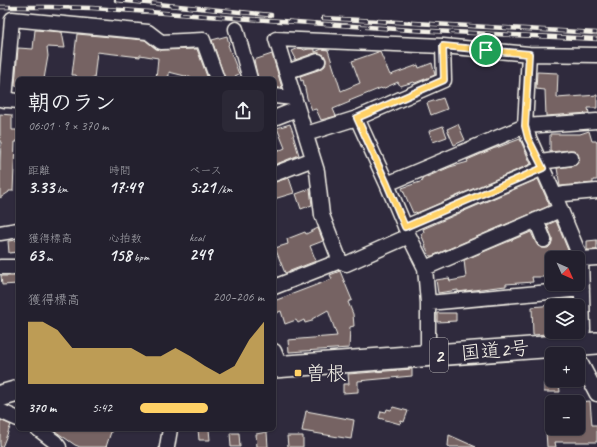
<!DOCTYPE html>
<html lang="ja">
<meta charset="utf-8">
<style>
body{margin:0;font-family:Caveat,"Klee One",sans-serif;background:#2b2836;color:#f1f3f6;height:100vh;display:flex;flex-direction:column;font-size:15px;white-space:nowrap}
*{box-sizing:border-box;margin:0}
p{font-size:13px;color:#a3a3aa}
.icon{flex:none;width:22px;height:22px;fill:none;stroke:currentColor;stroke-width:2;stroke-linecap:round;stroke-linejoin:round}
.map{position:relative;flex:1;overflow:hidden}
.drawer{position:absolute;left:16px;top:77px;width:260px;height:354px;display:flex;flex-direction:column;background:#23202e;border-radius:6px;box-shadow:0 1px 3px #0004,0 0 0 1px #403e4a}
.drawer>*{flex:none}
.needle{width:26px;rotate:135deg}
.tools{position:absolute;left:545px;top:251px;display:grid;gap:8px}
.tools a{display:grid;place-items:center;width:40px;height:40px;border-radius:6px;background:#23202e;box-shadow:0 1px 3px #0004,0 0 0 1px #403e4a;font-size:20px}
.pin{position:absolute;display:grid;place-items:center;width:34px;height:34px;color:#fff;margin:-17px;border:2px solid #fff;border-radius:50%;box-shadow:0 1px 4px #0007}
.round{display:grid;place-items:center;flex:none;width:42px;height:42px;border-radius:6px;background:#2b2836}
.headline{display:flex;align-items:center;justify-content:space-between;height:68px;padding:0 12px}
h1{font-size:22px;font-weight:700;line-height:30px}
.figures{display:grid;grid-template-columns:repeat(3,1fr);gap:6px;height:68px;padding:4px 12px}
.figures div{display:grid;align-content:center}
.figures b{font-size:17px;font-weight:700}
.figures small{font-size:11px;font-weight:400}
.figures p{font-size:11px}
.chart{height:112px;padding:8px 12px}
.chart p{display:flex;justify-content:space-between}
.chart svg{width:100%;height:72px;margin-top:4px;fill:#ffd166;opacity:.7}
ul{padding:0 12px;list-style:none;font-size:13px}
li{display:grid;grid-template-columns:64px 48px 1fr;align-items:center;height:30px}
li i{height:10px;border-radius:5px;background:#ffd166}
.map>svg:first-child{display:block}
</style>
<div class="map">
<svg width="597" height="447" viewBox="0 0 597 447">
<rect width="100%" height="100%" fill="#2f2a3d"/>
<filter id="ink" filterUnits="userSpaceOnUse"><feTurbulence type="fractalNoise" baseFrequency=".025" numOctaves="2"/><feDisplacementMap in="SourceGraphic" scale="8" xChannelSelector="R" yChannelSelector="G"/><feConvolveMatrix kernelMatrix="1 2 1 2 8 2 1 2 1" color-interpolation-filters="sRGB"/></filter>
<g filter="url(#ink)">
<path fill="#766363" stroke="#f4f1e8" d="M35,30l27,2 3,16 -18,-1 1,9 -4,23h-26v7h-3l3,-38 15,1z
M77,34l68,6 11,9 5,1 36,-1 11,30h-11l-28,-7v4h-1l-1,3h-11l2,-21 -18,-3v2l-43,-5 -3,27h-17l-1,-4h-4z
M227,36l2,8 -1,1 11,29 -4,2 3,3h-13l-13,-39z
M299,48l4,1 1,1 5,-1h6v3l7,-3 6,1 13,41 19,-8 -8,-22 26,-9h2l10,23 28,-10 1,3 13,-5 3,12 -20,8 -1,-1 -14,4 -2,-4 -16,7 -1,-1 -32,13 1,1 -17,7 3,7 -15,4 -5,-11 -4,1 -5,-12 -4,-18 -2,1 -1,-5 21,-7 4,-3 1,-4v-3l-2,-4 -5,-2h-4l-20,7 -1,-2 1,-1 -3,-6z
M272,54l6,20 4,14h-8v-9h-16l-4,-19z
M537,72l21,1 -1,25 40,-3v13h-9l1,5 -43,3 -1,-26 -9,-1z
M443,98l4,11 -16,6 -4,-12z
M0,114l12,1v15h5v12h-2l-2,49h-4v1l-9,6v-36l1,-20h-1z
M290,124l4,11h-1l6,20 -25,10v-12l11,-5 -8,-20z
M458,124l7,16 -11,5 -7,-16z
M443,126l4,11 -14,5 -4,-11z
M589,131l3,10h5v39h-4v3l-33,3 -3,-18 15,-2 4,-1 3,-4v-4l-2,-4 -3,-3h-4l-20,2v-18h30z
M520,139l11,25 -114,49 -1,-1 -3,1 -11,-25 21,-7 -1,-2 28,-12 18,-5 -1,-2 28,-12h1z
M289,178l5,15 -20,6v-17z
M538,179l11,25v2l-117,50h-2l-5,-10h1l-5,-12 3,-2 -1,-3z
M310,189l2,16 -11,4 -5,-15z
M556,221l14,34 -18,3v19h-20l1,5 -27,2v2l-9,1 -39,5v-2l-20,3 -2,-13 13,-2 1,3 16,-3 -2,-18 67,-28 5,11 2,3 4,2h6l3,-3 1,-4v-4l-5,-12z
M318,228l5,13 -13,5 6,15 -31,12 -10,-25 13,-4 -1,-5 18,-7 1,2z
M18,240v12l-9,1 -1,-12z
M597,240v10h-10v-9z
M340,271l12,29 -4,2 5,12 1,12 -4,1 -1,21 -60,4 -1,-12 49,-4 -9,-26 -16,9v2l-7,2 -1,-3 -6,3 -2,-3 -11,4 -4,-13 -7,3v-13l58,-22 -2,-4z
M1,276h16l1,8 -16,1z
M552,305v26h-5v3l-14,1 -1,-28z
M437,313h19v8l-19,1z
M412,369v7l-54,5v11l-15,1v-9h6l-1,-10z
M544,383h15l1,9h-16z
M590,401l2,24h5v17h-42l1,5h-9l-1,-16 4,-1v-2h28v-26z
M393,407l15,4 -4,11 -3,-1 -1,3 -21,-6 2,-7 5,1 1,-3 4,1z
M306,411l48,9 -3,19 -49,-8z
M0,420l11,5 -9,22h-2z
M52,429h60l-6,18h-26l-5,-2z
M198,429h11l1,11h-11z
M267,432l1,15h-11l-1,-13z
M230,433h9l1,14h-9z
M449,435l27,12h-26l-2,-1z
M287,436h16v11h-15z"/>
<g fill="none" stroke-linecap="round" stroke-linejoin="round">
<g stroke="#f4f1e8" stroke-width="17">
<path id="minor" d="M236,29l14,50
M529,54l-4,72 4,12 26,58 26,63 2,71 -8,14 2,6
M286,72l32,-11
M274,96l20,2
M0,99l18,2
M5,100l7,-81 136,13 13,10 42,-2 14,39
M274,118l23,-9
M357,118l30,66 22,52 16,32 3,35v53
M306,134l51,-16 87,-38 -1,-34
M540,162l31,-4
M274,174l34,-13
M387,184l138,-58 72,-5
M555,196l9,-2 33,-3
M536,220l8,20
M405,227l138,-59
M0,233l18,-3
M581,259l16,-1
M340,261l-18,-46 -5,-44 -41,-132 167,7 86,8 68,1
M0,267h18
M425,268l135,-58
M274,287l66,-26 6,3 63,-28
M428,303l154,-14
M274,351l6,15
M578,358l19,36
M0,411l18,8
M38,429l17,13 4,5
M167,447l3,-18"/>
</g>
<g stroke="#f4f1e8" stroke-width="24">
<path id="highway" d="M274,367l323,-24
M0,396l18,-5"/>
</g>
<use href="#minor" stroke="#2f2a3d" stroke-width="14"/>
<use href="#highway" stroke="#2f2a3d" stroke-width="21"/>
<g stroke="#f4f1e8" stroke-width="4.5">
<path id="rail" d="M116,0l155,15
M0,7h49l43,1 319,22 186,9
M323,18l274,15"/>
</g>
<use href="#rail" stroke="#2f2a3d" stroke-width="3" stroke-dasharray="9" stroke-linecap="butt"/>
</g>
</g>
<g fill="none" stroke-linecap="round" stroke-linejoin="round" filter="url(#ink)">
<g stroke="#fff" stroke-width="8">
<path id="route" d="M443,46l86,8 -4,72 3,12 15,30 -138,59 -18,-43 -30,-66 87,-38z"/>
</g>
<use href="#route" stroke="#ffd166" stroke-width="5"/>
</g>
<rect fill="#ffd166" stroke="#2f2a3d" stroke-width="1.5" x="294" y="369" width="8" height="8" rx="2"/>
<g text-anchor="middle" stroke-width="3" stroke-linejoin="round" paint-order="stroke">
<rect fill="#2f2a3d" stroke="#b9b5b5" stroke-width="1" x="430" y="338" width="18" height="34" rx="3"/>
<g font-size="19" font-weight="bold" fill="#f4f1e8">
<text x="439" y="362">2</text>
</g>
<g font-size="20" fill="#f4f1e8" stroke="#2f2a3d">
<text transform="translate(495 350) rotate(-5)" y="7">国道2号</text>
</g>
<g font-size="20" fill="#f4f1e8" stroke="#2f2a3d" text-anchor="start">
<text x="306" y="380">曽根</text>
</g>
</g>
</svg>
<div class="tools">
<a><svg class="needle" viewBox="-14 -14 28 28"><path d="M0-13l5 13h-10z" fill="#e53935"/><path d="M0 13l5-13h-10z" fill="#a3a3aa"/></svg></a>
<a><svg class="icon" aria-label="layers" viewBox="0 0 24 24"><path d="M12 4l9 5-9 5-9-5zM3 14l9 5 9-5"/></svg></a>
<a>+</a>
<a>−</a>
</div>
<div class="pin" style="left:486px;top:50px;background:#1e9e55"><svg class="icon" aria-label="arrive" viewBox="0 0 24 24"><path d="M6 21V4h12l-3 4 3 4H6"/></svg></div>
<section class="drawer">
<div class="headline"><div><h1>朝のラン</h1><p>06:01 · 9 × 370 m</p></div><a class="round"><svg class="icon" aria-label="share" viewBox="0 0 24 24"><path d="M12 15V3M7 8l5-5 5 5M5 13v7h14v-7"/></svg></a></div>
<div class="figures">
<div><p>距離</p><b>3.33<small> km</small></b></div>
<div><p>時間</p><b>17:49</b></div>
<div><p>ペース</p><b>5:21<small> /km</small></b></div>
</div>
<div class="figures">
<div><p>獲得標高</p><b>63<small> m</small></b></div>
<div><p>心拍数</p><b>158<small> bpm</small></b></div>
<div><p>kcal</p><b>249</b></div>
</div>
<div class="chart"><p><span>獲得標高</span>200–206 m</p>
<svg viewBox="0 0 160 44" preserveAspectRatio="none"><path d="M0 44V6L10 6L20 11L30 22L40 22L50 22L60 22L70 22L80 27L90 27L100 22L110 27L120 33L130 38L140 33L150 17L160 6V44z"/></svg>
</div>
<ul>
<li><b>370 m</b>5:42<i style="width:55%"></i></li>
</ul>
</section>
</div>
